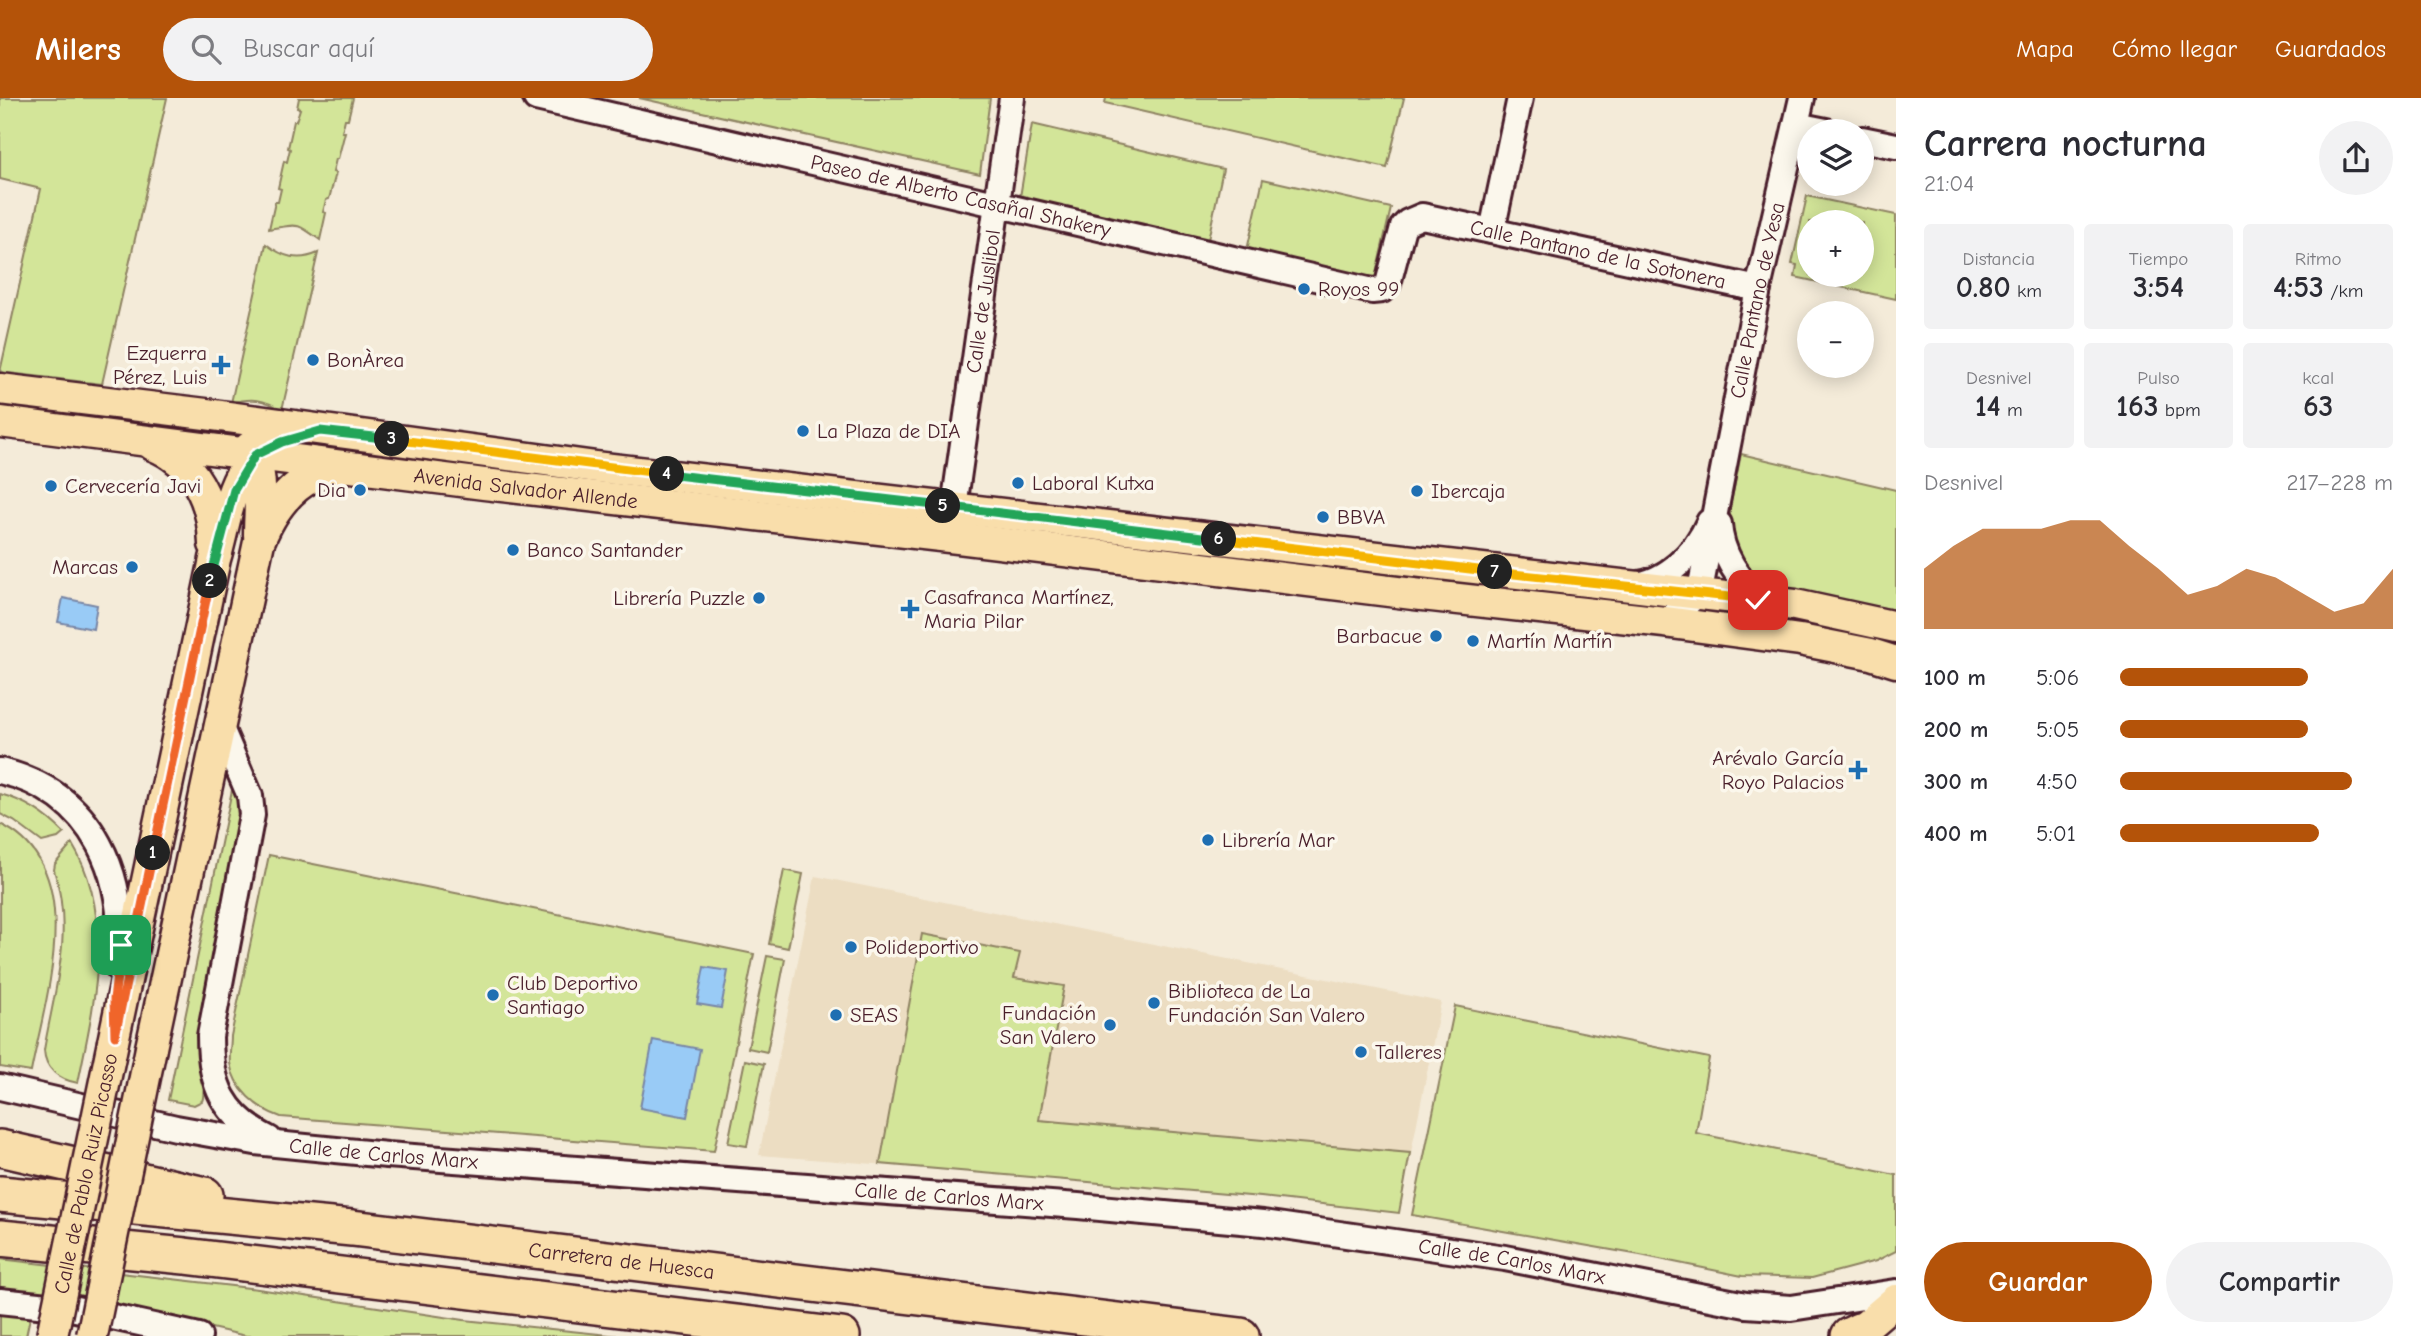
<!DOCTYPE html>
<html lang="es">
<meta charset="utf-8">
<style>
body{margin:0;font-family:"Comic Neue",sans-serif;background:#f2f2f3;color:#2b2b33;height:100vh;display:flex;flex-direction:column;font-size:26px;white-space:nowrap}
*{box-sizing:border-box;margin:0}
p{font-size:23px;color:#7c7c81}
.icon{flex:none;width:38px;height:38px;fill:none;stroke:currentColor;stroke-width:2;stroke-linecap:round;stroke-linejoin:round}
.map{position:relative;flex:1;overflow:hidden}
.panel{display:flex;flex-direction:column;background:#fff;width:525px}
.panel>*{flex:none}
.tools{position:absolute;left:1797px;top:21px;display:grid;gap:14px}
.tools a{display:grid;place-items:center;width:77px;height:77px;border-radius:50%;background:#fff;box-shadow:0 4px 18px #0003;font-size:35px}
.pin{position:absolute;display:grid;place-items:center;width:60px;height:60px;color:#fff;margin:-30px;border-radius:14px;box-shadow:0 4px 10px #0006}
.km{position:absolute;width:35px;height:35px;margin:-18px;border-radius:50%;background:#222;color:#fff;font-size:19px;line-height:35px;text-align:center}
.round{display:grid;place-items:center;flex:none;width:74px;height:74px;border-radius:37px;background:#f2f2f3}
.headline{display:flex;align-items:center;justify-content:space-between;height:119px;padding:0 28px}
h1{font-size:38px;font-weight:700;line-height:52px}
.stats{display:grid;grid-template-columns:repeat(3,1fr);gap:10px;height:119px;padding:7px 28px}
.stats div{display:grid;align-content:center;border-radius:7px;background:#f2f2f3;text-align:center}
.stats b{font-size:30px;font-weight:700}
.stats small{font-size:19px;font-weight:400}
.stats p{font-size:19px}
.chart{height:196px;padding:14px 28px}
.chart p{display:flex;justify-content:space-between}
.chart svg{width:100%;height:126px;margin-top:7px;fill:#b45309;opacity:.7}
.cta{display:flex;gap:14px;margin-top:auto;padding:14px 28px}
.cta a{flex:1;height:80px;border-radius:42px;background:#b45309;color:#fff;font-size:28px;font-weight:700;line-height:80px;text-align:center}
.cta a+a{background:#f2f2f3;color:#2b2b33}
ul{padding:0 28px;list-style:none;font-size:23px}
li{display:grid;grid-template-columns:112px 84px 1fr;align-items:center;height:52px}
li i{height:18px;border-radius:9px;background:#b45309}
header{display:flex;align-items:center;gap:42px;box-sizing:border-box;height:98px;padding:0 35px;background:#b45309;color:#fff}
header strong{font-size:33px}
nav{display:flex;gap:38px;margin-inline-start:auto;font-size:24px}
.search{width:490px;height:63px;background:#f2f2f3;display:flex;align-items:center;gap:18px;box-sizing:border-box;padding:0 24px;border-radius:38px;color:#7c7c81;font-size:26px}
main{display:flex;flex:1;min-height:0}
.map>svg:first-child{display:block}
</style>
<header>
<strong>Milers</strong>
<div class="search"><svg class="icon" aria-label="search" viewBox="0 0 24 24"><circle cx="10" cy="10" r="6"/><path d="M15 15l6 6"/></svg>Buscar aquí</div>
<nav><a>Mapa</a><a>Cómo llegar</a><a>Guardados</a></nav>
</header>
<main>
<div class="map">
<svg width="1896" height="1238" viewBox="0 0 1896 1238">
<rect width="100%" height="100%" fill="#f4ebd9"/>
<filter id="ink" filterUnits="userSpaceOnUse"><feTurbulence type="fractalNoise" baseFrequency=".0143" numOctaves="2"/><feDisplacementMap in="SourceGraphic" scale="14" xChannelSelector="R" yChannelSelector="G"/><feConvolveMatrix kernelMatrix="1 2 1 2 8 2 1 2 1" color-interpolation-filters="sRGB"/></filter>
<g filter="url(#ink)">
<path fill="#ecddc2" d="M815,778l626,126 -42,211 -228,-26 -412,-32z"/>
<path fill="#d3e599" stroke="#8e8262" stroke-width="2" fill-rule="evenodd" d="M0,0h167l-65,286 -102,-12 41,-183 -41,-10z
M299,0h54l-5,21h-3l-3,13h3l-7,27h-2l-3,13 3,1 -7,26 -3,1 -3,12 3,1 -6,27c-24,-18 -21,-16 -51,-11l6,-27h3l3,-13 -3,-1 6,-27 3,1 3,-13 -2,-1 6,-27h2l4,-12 -3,-1z
M639,0h351l-10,76z
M1106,0h298l-17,70 -282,-65z
M1032,26l191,45 -15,71 -188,-43z
M1263,81l128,29 -16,70 -128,-28z
M1807,98l89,19v84l-101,-22 2,-12 -5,-1zM1810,124h52v53h-52z
M266,146c17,13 32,18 52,9l-36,157c-18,-11 -30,-13 -51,-7z
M1741,356l155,36v120l-117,-21 -21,-8 -12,-9 -16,-36v-29z
M233,687l10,26 -44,231c0,14 8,50 3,59l-8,4 -26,-5z
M0,696c26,7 46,20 64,39l-6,5 -16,4 -28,-21 -14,-7z
M0,726c90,42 45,175 31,248l-31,-5z
M72,746c44,72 22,161 6,239 -19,-3 -33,-14 -34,-33 11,-63 30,-118 10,-180l1,-6z
M269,757l485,99 -40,197 -433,-34c-24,-8 -47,-28 -51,-54 -1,-8 1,-19 1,-27z
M784,772l19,4 -15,74 -19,-4z
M922,836l98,19 -6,25 50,8 -25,134 371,33 -11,60 -138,-16 -381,-33z
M767,858l18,3 -18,93 -19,-4z
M1455,908l254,52 -13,75 200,42v76l-20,10 -64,17 -70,-2 -102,-21 -228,-40z
M745,962l19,4 -17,82 -19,-3z
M0,1161l258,30 206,31 155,16h-373l-108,-25 -138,-20z
M0,1212l31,3 -5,23h-26z"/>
<path fill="#99cbf6" stroke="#7986a5" stroke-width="2" d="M63,500l34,7 -4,24 -35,-7z
M704,869l24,4 -7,37 -24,-4z
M653,942l47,9 -13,68 -47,-9z"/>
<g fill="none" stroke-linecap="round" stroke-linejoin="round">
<g stroke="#4a1f2b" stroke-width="30">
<g id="minor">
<path id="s1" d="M536,0l836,193 10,-1 6,-6 15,-57 5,-5 14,-6 336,73"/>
<path d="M1796,27l30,6"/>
<path d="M1862,41l34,7"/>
<path d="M1492,133l28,-133"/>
<path d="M1719,426c2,32 19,52 39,76"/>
<path id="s2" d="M961,428l-7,-19 58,-409"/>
<path d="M1633,487c34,-2 63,-33 76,-63"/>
<path id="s3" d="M1665,524l33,-28 3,-9 57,-296 44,-191"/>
<path d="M220,628l30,70 2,19 -42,221c0,49 14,80 59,103"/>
<path d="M0,673c95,22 129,107 118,197"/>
<path id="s4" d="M0,989l176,41 79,14 132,13 691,51 185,17 242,35 241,47 45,3 105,-16"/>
<path d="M0,1203l76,8 123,27"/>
</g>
</g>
<g stroke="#4a1f2b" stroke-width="35">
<g id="major">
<path d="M0,291l206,25 390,53 1199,138 101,22"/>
<path id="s5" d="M0,324l484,62 474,54 455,56 252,28 135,18 71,14 25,8"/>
<path d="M153,347c42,17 60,56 61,99"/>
<path d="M250,349c15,26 9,59 9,88"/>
<path d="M113,944l102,-483c12,-38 14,-93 55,-112"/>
<path d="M151,950l108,-506c15,-37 39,-69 81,-73"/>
<path d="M1854,1238l42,-36"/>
</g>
</g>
<g stroke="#4a1f2b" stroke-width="40">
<g id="highway">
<path d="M0,1050l205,47"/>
<path id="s6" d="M0,1096l352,34 889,108"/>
<path d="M0,1140l185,18 657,80"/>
<path d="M1849,1238l10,-5"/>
</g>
</g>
<use href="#minor" stroke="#fbf7ec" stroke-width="24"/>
<use href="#major" stroke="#f9deab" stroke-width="30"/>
<use href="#highway" stroke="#f9deab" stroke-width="35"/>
<g stroke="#4a1f2b" stroke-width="35" stroke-linecap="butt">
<g id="major-bridge">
<path id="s7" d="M52,1238l61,-294"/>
<path d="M92,1238l59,-288"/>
</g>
</g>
<use href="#major-bridge" stroke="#f9deab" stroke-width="30"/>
</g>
</g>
<g fill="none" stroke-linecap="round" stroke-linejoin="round" filter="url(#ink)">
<g stroke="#fff" stroke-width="14">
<path id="split-1" d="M121,847l-7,54 1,37 38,-183"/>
</g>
<g stroke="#fff" stroke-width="14">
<path id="split-2" d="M153,755l57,-272"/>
</g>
<g stroke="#fff" stroke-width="14">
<path id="split-3" d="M210,483l24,-91 21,-35 27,-13 38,-11 72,8"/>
</g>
<g stroke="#fff" stroke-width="14">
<path id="split-4" d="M392,341l275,35"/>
</g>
<g stroke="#fff" stroke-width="14">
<path id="split-5" d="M667,376l276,32"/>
</g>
<g stroke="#fff" stroke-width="14">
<path id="split-6" d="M943,408l276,33"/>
</g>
<g stroke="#fff" stroke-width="14">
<path id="split-7" d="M1219,441l276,33"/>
</g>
<g stroke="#fff" stroke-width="14">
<path id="split-8" d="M1495,474l263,28"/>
</g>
<use href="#split-1" stroke="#f0652b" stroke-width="9"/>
<use href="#split-2" stroke="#f0652b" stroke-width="9"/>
<use href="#split-3" stroke="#22a559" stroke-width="9"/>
<use href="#split-4" stroke="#f5b400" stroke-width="9"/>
<use href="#split-5" stroke="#22a559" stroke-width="9"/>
<use href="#split-6" stroke="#22a559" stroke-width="9"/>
<use href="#split-7" stroke="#f5b400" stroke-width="9"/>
<use href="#split-8" stroke="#f5b400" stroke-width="9"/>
</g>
<g fill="#1f6fb2" stroke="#fbf7ec" stroke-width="2.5">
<circle cx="1304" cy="191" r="7"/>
<circle cx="313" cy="262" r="7"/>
<path d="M217.5 256.5h7v7h7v7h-7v7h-7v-7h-7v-7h7z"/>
<circle cx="803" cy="333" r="7"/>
<circle cx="1018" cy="385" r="7"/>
<circle cx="51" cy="388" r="7"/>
<circle cx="360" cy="392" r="7"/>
<circle cx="1417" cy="393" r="7"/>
<circle cx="1323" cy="419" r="7"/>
<circle cx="513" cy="452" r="7"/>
<circle cx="132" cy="469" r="7"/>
<circle cx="759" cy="500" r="7"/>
<path d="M906.5 500.5h7v7h7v7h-7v7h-7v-7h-7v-7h7z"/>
<circle cx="1436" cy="538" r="7"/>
<circle cx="1473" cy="543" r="7"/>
<path d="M1854.5 661.5h7v7h7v7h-7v7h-7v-7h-7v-7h7z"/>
<circle cx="1208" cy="742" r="7"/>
<circle cx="851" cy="849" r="7"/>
<circle cx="493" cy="897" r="7"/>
<circle cx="1154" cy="905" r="7"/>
<circle cx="836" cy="917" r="7"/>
<circle cx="1110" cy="927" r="7"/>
<circle cx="1361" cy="954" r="7"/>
</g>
<g text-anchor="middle" stroke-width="7" stroke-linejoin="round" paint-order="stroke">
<g font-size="21" fill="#4a1f2b" stroke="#fbf7ec">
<text dy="7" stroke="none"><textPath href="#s1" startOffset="436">Paseo de Alberto Casañal Shakery</textPath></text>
<text dy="7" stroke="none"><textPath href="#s1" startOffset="1138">Calle Pantano de la Sotonera</textPath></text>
<text dy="7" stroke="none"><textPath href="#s3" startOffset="343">Calle Pantano de Yesa</textPath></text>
<text dy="7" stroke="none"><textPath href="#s2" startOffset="228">Calle de Juslibol</textPath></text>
<text dy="7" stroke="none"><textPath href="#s5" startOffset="530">Avenida Salvador Allende</textPath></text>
<text dy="7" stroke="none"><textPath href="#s4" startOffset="390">Calle de Carlos Marx</textPath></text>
<text dy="7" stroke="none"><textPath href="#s7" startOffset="166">Calle de Pablo Ruiz Picasso</textPath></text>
<text dy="7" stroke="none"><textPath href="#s4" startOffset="957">Calle de Carlos Marx</textPath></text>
<text dy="7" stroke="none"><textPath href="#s4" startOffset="1524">Calle de Carlos Marx</textPath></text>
<text dy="7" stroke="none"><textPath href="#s6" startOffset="625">Carretera de Huesca</textPath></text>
</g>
<g font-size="21" fill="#4a1f2b" stroke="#fbf7ec" text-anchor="start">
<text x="1318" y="198">Royos 99</text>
<text x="207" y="262" text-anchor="end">Ezquerra<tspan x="207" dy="24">Pérez, Luis</tspan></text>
<text x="327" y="269">BonÀrea</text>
<text x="817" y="340">La Plaza de DIA</text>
<text x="1032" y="392">Laboral Kutxa</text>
<text x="65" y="395">Cervecería Javi</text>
<text x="346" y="399" text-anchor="end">Dia</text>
<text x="1431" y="400">Ibercaja</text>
<text x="1337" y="426">BBVA</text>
<text x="527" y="459">Banco Santander</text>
<text x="118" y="476" text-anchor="end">Marcas</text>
<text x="924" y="506">Casafranca Martínez,<tspan x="924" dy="24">Maria Pilar</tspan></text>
<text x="745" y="507" text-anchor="end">Librería Puzzle</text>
<text x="1422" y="545" text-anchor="end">Barbacue</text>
<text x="1487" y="550">Martín Martín</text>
<text x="1844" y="667" text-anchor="end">Arévalo García<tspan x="1844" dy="24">Royo Palacios</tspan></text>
<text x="1222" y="749">Librería Mar</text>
<text x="865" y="856">Polideportivo</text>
<text x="507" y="892">Club Deportivo<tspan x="507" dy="24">Santiago</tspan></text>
<text x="1168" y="900">Biblioteca de La<tspan x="1168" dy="24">Fundación San Valero</tspan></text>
<text x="1096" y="922" text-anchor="end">Fundación<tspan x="1096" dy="24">San Valero</tspan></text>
<text x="850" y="924">SEAS</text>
<text x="1375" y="961">Talleres</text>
</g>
</g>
</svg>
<div class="tools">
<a><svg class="icon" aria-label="layers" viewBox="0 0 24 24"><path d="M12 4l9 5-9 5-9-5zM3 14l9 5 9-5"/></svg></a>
<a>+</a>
<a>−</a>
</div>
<div class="pin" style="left:121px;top:847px;background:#1e9e55"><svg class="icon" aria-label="arrive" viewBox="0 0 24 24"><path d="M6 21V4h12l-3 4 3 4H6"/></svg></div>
<div class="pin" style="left:1758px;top:502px;background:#d93025"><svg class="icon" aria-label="check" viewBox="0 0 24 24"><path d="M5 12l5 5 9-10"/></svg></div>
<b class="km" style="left:153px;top:755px">1</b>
<b class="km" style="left:210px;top:483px">2</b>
<b class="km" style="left:392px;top:341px">3</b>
<b class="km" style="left:667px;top:376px">4</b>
<b class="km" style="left:943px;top:408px">5</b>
<b class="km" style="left:1219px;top:441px">6</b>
<b class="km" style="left:1495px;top:474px">7</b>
</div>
<section class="panel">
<div class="headline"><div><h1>Carrera nocturna</h1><p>21:04</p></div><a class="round"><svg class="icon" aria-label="share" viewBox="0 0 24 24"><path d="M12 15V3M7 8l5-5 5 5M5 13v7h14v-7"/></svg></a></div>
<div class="stats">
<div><p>Distancia</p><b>0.80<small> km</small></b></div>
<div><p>Tiempo</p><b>3:54</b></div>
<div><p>Ritmo</p><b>4:53<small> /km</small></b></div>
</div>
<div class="stats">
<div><p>Desnivel</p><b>14<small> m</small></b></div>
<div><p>Pulso</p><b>163<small> bpm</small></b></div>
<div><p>kcal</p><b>63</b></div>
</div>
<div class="chart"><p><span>Desnivel</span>217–228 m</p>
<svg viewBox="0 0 160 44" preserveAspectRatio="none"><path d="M0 44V23L10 15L20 9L30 9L40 9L50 6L60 6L70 15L80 23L90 32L100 29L110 23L120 26L130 32L140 38L150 35L160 23V44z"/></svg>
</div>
<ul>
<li><b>100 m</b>5:06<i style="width:69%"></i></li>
<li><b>200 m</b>5:05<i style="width:69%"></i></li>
<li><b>300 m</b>4:50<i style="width:85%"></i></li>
<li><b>400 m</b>5:01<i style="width:73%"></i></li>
</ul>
<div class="cta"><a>Guardar</a><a>Compartir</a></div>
</section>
</main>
